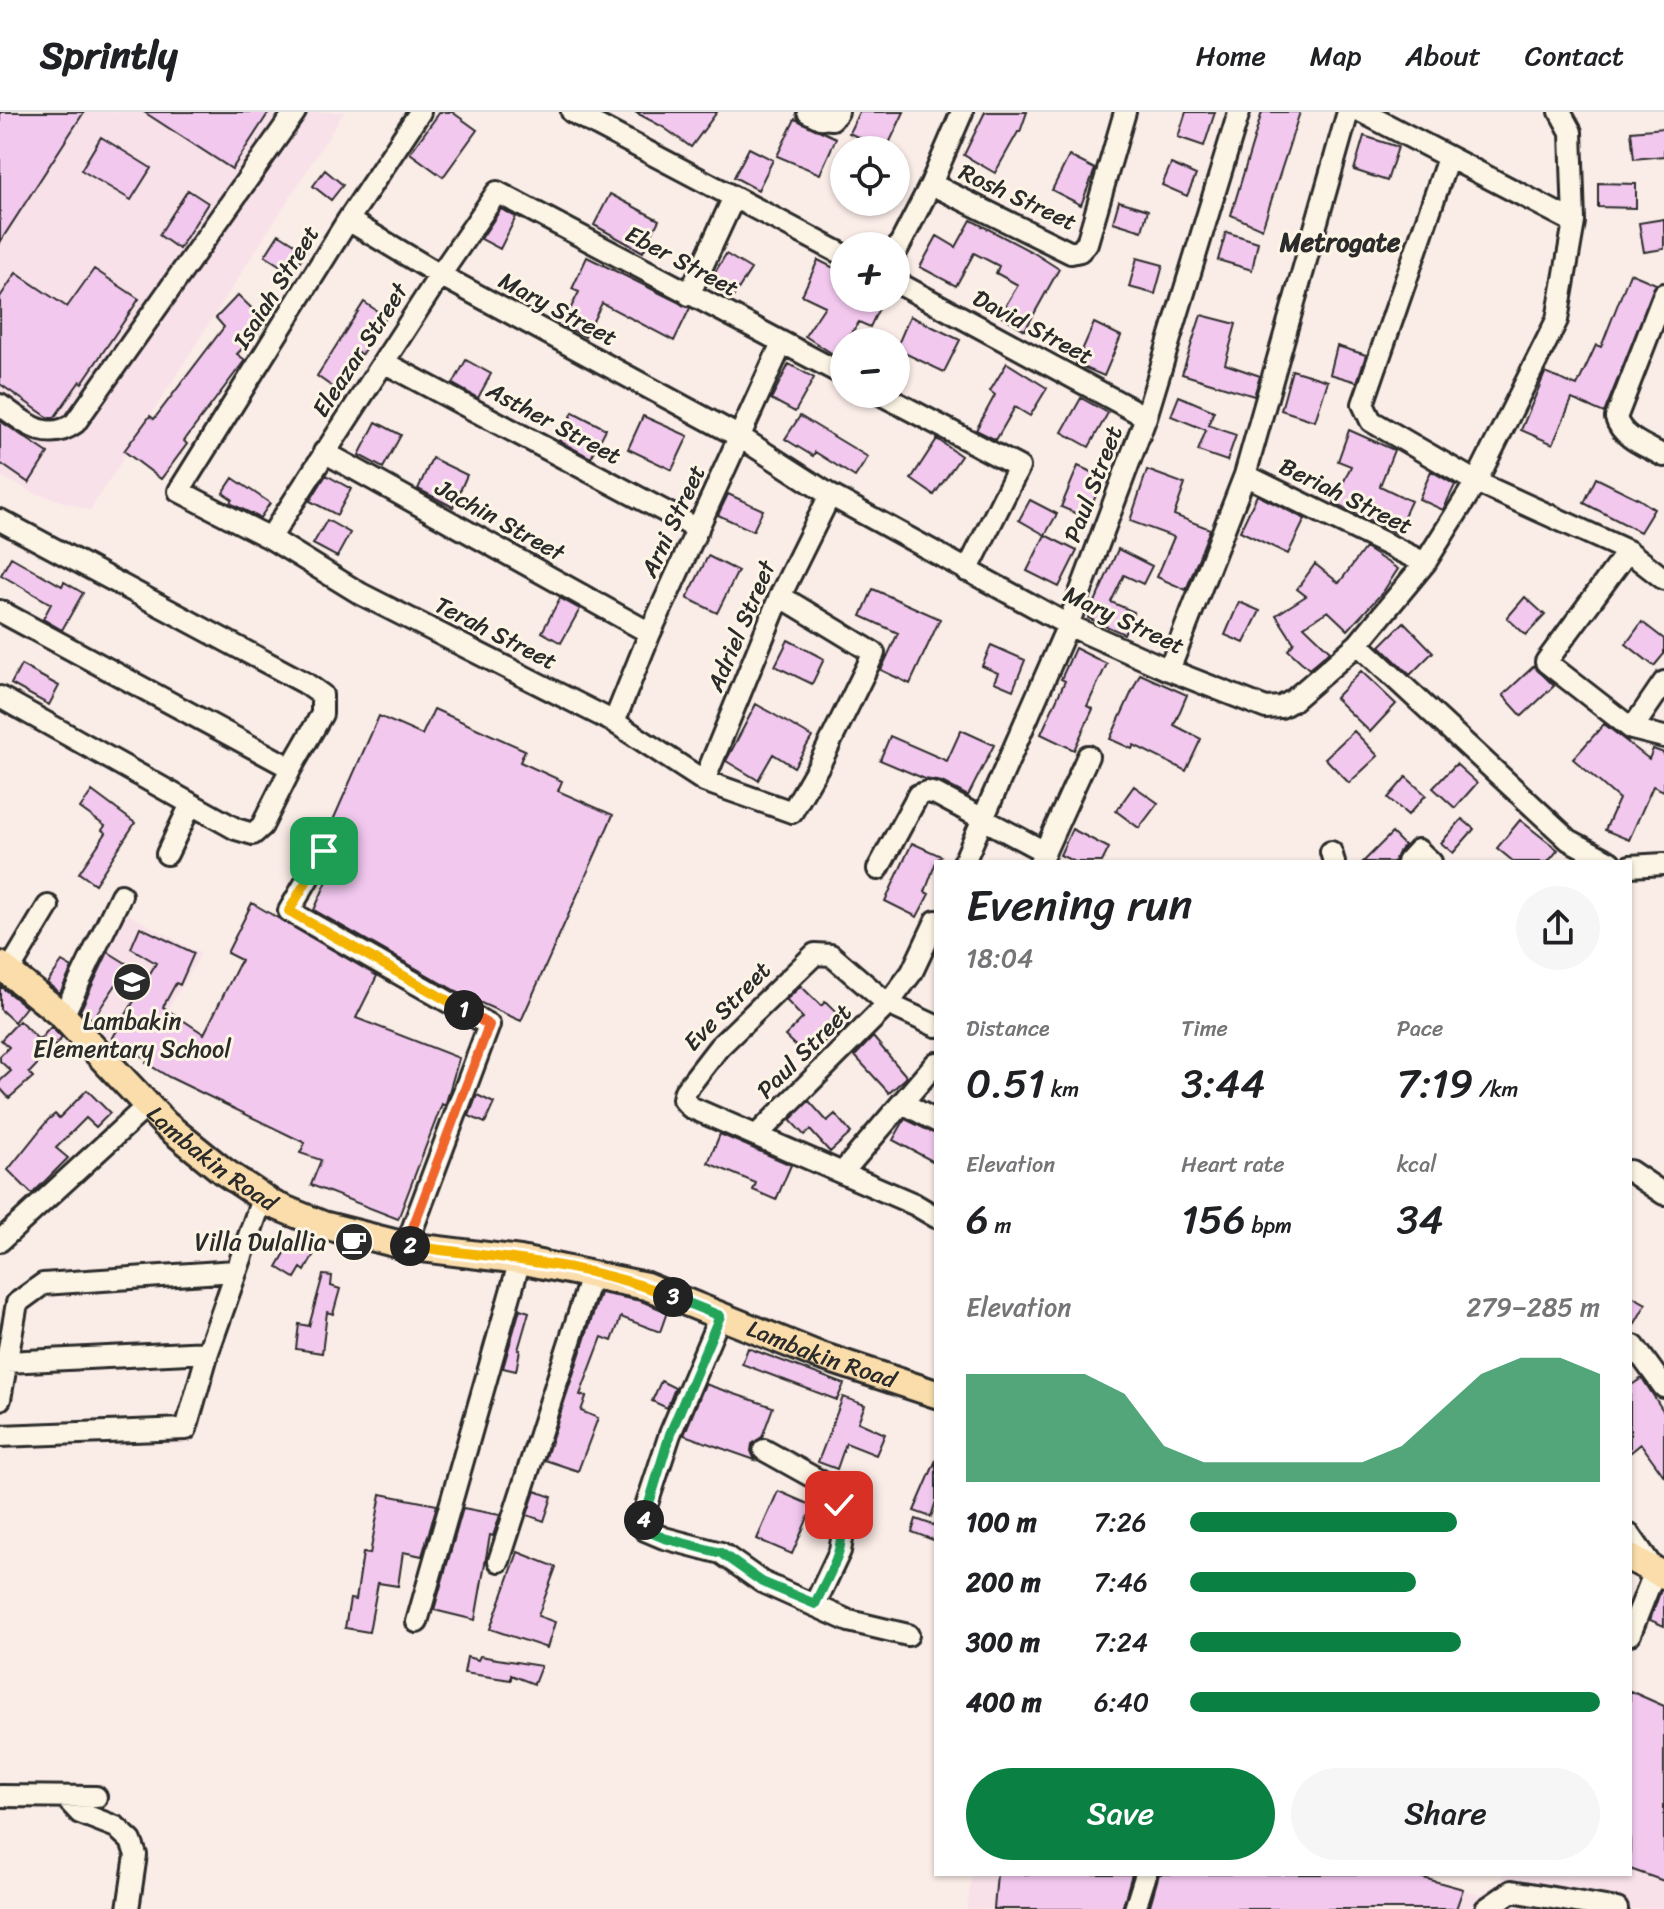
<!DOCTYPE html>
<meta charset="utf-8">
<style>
body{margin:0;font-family:Sriracha,sans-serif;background:#f6f6f6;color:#202124;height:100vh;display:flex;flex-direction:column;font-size:30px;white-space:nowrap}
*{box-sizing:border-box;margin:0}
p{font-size:26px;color:#757577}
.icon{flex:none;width:44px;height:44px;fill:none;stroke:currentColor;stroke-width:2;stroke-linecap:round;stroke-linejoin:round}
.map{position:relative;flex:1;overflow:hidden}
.panel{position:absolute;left:934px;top:748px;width:698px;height:1016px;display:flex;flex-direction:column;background:#fff;border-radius:0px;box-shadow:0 2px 6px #0004}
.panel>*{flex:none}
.buttons{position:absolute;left:830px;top:24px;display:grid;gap:16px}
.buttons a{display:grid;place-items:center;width:80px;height:80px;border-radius:50%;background:#fff;box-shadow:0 2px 6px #0004;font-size:40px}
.pin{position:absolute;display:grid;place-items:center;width:68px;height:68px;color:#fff;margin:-34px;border-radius:16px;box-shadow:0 4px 12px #0006}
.km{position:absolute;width:40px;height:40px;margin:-20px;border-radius:50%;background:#222;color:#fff;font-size:22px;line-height:40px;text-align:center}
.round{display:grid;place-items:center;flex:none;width:84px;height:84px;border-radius:42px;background:#f6f6f6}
.overview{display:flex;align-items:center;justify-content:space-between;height:136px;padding:0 32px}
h1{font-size:44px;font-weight:600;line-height:60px}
.metrics{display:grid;grid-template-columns:repeat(3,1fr);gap:12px;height:136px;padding:8px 32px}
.metrics div{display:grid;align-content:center}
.metrics b{font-size:40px;font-weight:600}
.metrics small{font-size:22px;font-weight:400}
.metrics p{font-size:22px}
.chart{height:224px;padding:16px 32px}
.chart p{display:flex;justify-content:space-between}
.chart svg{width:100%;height:144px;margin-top:8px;fill:#0b8043;opacity:.7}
.primary-button{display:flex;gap:16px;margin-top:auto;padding:16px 32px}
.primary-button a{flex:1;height:92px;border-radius:48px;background:#0b8043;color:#fff;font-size:32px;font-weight:600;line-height:92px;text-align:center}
.primary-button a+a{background:#f6f6f6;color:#202124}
ul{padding:0 32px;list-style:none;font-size:26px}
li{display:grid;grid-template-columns:128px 96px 1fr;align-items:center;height:60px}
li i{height:20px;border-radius:10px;background:#0b8043}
header{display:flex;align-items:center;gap:48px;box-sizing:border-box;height:112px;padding:0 40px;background:#fff;border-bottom:2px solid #e0e0e0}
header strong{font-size:38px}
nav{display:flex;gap:44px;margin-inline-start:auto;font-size:28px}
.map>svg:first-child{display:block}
</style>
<header>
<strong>Sprintly</strong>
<nav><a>Home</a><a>Map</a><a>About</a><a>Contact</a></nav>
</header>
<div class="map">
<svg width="1664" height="1797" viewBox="0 0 1664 1797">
<rect width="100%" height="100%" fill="#faece7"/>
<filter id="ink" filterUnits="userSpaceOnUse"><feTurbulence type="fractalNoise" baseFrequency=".0125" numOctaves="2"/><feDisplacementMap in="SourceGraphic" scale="16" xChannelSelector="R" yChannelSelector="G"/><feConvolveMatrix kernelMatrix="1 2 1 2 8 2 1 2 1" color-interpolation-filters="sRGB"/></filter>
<g filter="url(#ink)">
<path fill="#f8e1e9" d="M0,0h344l-254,398 -55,-17 -35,-17z
M118,797l83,45 -63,104 -71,-47z
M1630,1576l34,17v204h-697l5,-35h444l63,21 23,-14 1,-7h127z"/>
<path fill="#f2c8ef" stroke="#2b2b2b" stroke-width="2" d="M0,0h84l-84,130z
M144,0h125l-37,57z
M440,0h12l25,18 -34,47 -33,-24z
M635,0h82l-26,35 -28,-20z
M859,0h45l-18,38 -37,-17z
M985,0h42l-7,20h-2l-23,41 -31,-18z
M1186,0h29l-11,34 -26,-9z
M1262,0h38l-38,117 -31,-14z
M795,7l41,19 -16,36 -43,-18z
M1664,16v28l-30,3 -3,-28z
M1364,24l34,11 -11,34 -33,-11z
M101,25l50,31 -20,32 -50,-30z
M749,36l24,12 -15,30 -24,-13z
M1069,44l26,13 -14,36 -29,-15z
M1171,52l25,11 -9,21 -25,-11z
M325,58l18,15 -12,15 -18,-14z
M1598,71l38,1v24l-38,-1z
M188,78l20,13 -29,46 -20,-14z
M610,82l49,26 -16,32 -49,-27z
M1119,89l29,9 -6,21 -29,-9z
M501,97l15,8 -16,32 -19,-10z
M1664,107v30l-20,3 -5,-29z
M971,108l63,33 25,16 -34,61 -25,-15 18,-30 -22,-12 3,-7 -25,-13 -18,33 -36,-19 17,-31 19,11z
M1226,120l32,10 -6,28 -34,-10z
M279,122l27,17 -14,22 -27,-17z
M726,142l25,15 -19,30 -24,-15z
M587,145l103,51 -16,33 -72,-38 -17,34 -23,-12 17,-33 -7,-3z
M1137,146l26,7 -8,29 -26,-7z
M818,148l26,13v25h40l-14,29 -11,-5 -23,34 -31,-20 20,-30 -23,-11z
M94,157l45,30 -57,84 -2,-2 -26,37h-5l-49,-34v-87l16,-24 51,34z
M1630,161l26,11 -52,129 -32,-14 -19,45 -32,-14 24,-57 32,13 19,-41 5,2z
M238,183l29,28 -30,31 8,6 -61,81 3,3 -26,35 -37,-28 26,-35 4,3 70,-92 -8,-9z
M364,190l22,15 -25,38 -3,-3 -24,36 -17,-12z
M1201,203l35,9 -11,40 35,12 -6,20 -72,-22z
M910,204l50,24 -16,32 -48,-23z
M1094,211l27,13 -17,40 -28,-12z
M1337,234l29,9 -9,27 -27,-8z
M466,248l25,14 -13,24 -25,-14z
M1007,251l40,25 -17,28 -15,-9 -19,33 -20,-10 19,-35 -5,-4z
M789,252l25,14 -19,34 -24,-13z
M1292,258l36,11 -13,40 -34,-11z
M1179,284l35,15 -6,14 28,10 -9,26 -29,-10 8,-21 -35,-14z
M1081,286l27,15 -19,34 -27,-15z
M573,300l33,17 -15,29 -32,-17z
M643,304l45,20 -16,34 -44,-21z
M800,304l68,41 -13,20 -40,-25 -2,4 -28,-17z
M0,309l48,32 -19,30 -29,-20z
M376,310l25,13 -18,33 -24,-13z
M1349,318l45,20 -14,36 31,15 -15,32 -62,-30 17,-37 -13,-5z
M937,327l24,17 -27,39 -23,-16z
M432,346l35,17 -14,32 -35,-18z
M1078,354l25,11 -16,41 -26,-11z
M1147,358l38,14 -11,31 36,14 -24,61 -29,-13 17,-40 -44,-16z
M1431,359l24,14 -12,25 -24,-11z
M326,363l25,14 -14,26 -27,-14z
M233,366l37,25 -10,15 -30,-15 2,-4 -9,-6z
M1596,366l43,21 15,10 -14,23 -56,-29z
M728,382l35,16 -10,21 -35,-16z
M1257,383l48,24 -17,35 -48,-23z
M1030,388l27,14 -12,21 -26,-15z
M327,408l23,13 -13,24 -24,-13z
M1045,423l32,16 -18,36 -32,-16z
M1365,436l33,21 -15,23 -35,38 -20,-19 -24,15 26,25 -21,18 -21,-19 6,-7 -18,-28 30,-19 -9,-7 18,-25 24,19z
M1118,437l34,17 -9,18 -19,-9 -13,27 23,10 -10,22 -36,-16z
M708,444l30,15 -21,42 -30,-15z
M11,445l51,29 2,-4 19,11 -21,37 -19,-11 8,-15 -50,-29z
M873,477l67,30 -30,65 -29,-14 17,-37 -37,-17z
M1525,485l20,18 -19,20 -19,-17z
M560,486l20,11 -19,34 -19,-11z
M1239,490l21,9 -16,32 -19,-8z
M1404,510l29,30 -23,23 -30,-29z
M1642,510l22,17v15l-10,12 -28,-22z
M788,528l36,19 -12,25 -37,-18z
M991,533l34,15 -12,30 -19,-8 4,-9 -16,-7z
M1075,536l32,16 -20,42 6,3 -19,41 -33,-16 24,-53 -4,-2z
M21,553l38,21 -10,19 -38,-21z
M1534,554l20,20 -32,30 -19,-21z
M1361,559l35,33 -26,28 -35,-34z
M1140,562l47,21 -13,30 27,14 -15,32 -52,-26 -2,4 -22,-10z
M756,592l56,33 -18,30 -21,-13 -15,26 -32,-19z
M434,597l91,41 -5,12 42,19 -4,10 55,24 -92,206 -60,-27 -147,-84 27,-60 -7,-7 6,-11 -10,-5 49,-111 43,19z
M1604,612l45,35 4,-10 11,4v38l-11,-5 -24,54 -24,-10 14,-31 -46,-40z
M961,618l33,15 -26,51 -26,-14 -17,-3 -45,-19 10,-24 57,25z
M1354,619l24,25 -29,27 -24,-25z
M1456,652l21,19 -22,25 -22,-20z
M1406,665l20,18 -18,20 -20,-17z
M1134,674l24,17 -19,25 -23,-17z
M92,679l43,32 -40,61 -16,-11 27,-40 -4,-3 3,-4 -25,-18z
M1462,707l12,10 -21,24 -12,-10z
M1520,708l38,30 -10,12h-34l-17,-14z
M1072,717l37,19 -7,14h-27l-15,-7z
M1392,721l12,12 -7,9 -3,8h-31z
M912,731l29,13 -5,6 -11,30 4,2 -12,23 -32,-16z
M252,791l125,73 -21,42 103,40 -14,48 -3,-2 -44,115 -87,-34 10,-25 -21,-7 5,-10 -136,-66 -23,-14 2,-3 -36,-21 44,-76 -25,-15 9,-21 54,26 -14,32 -4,-2 -13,24 41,27 37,-74 -14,-7z
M108,840l21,13 -36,54 -13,-8z
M62,850l10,6 -12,25 -13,-10z
M0,874l26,21 -12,15 -14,-13z
M801,874l20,20 4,-4 24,23 -12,12 -3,-3 -7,5 -19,19 -23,-22 18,-18 -17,-18z
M19,909l20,19 12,-13 11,11 -33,35 4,4 -24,21 -9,-10v-7l11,-10 -11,-10v-5l9,-9 -8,-7z
M873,925l34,40 -18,16 -34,-37z
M87,978l23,23 -14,14 -10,-9 -30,30 12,10 -36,36 -24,-24 40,-50 7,-6 4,4z
M477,983l17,8 -9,20 -16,-7z
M809,989l18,20 8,-7 16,19 -21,19 -20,-22 -6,5 -14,-15z
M905,1007l31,15v29l-43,-23z
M720,1022l71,31 -15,35 -23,-10 3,-7 -48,-20z
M293,1127l22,13 -10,19 -4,-3 -6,10 -18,-11z
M323,1163l9,1 -1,10 9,3 -7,25 -6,-2 -5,41 -26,-4 3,-25 10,2z
M600,1181l41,8 26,11 -7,20 -39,-15 -9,24 -10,-4 -22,58 6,2 -5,14 17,7 -20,53 -33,-11z
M1630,1183l16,9 -16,28z
M520,1197l9,3 -11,38h2l-4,21 -13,-3z
M748,1236l96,36 -7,16 -95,-36z
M1642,1266l22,34v64l-23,-32 -11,9v-67z
M661,1269l14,7 -8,20 -15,-7z
M705,1272l68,23 -11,30 -10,7 -1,7 4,9 -71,-25z
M843,1285l22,8 -7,17 27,12 -9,21 -30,-12 -9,26 -19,-7z
M936,1348v41l-5,16 -17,-6z
M535,1379l17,6 -8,24 -17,-6z
M778,1379l35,15 -21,48 -35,-15z
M381,1382l56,11 -15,51 -19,-4 -5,34 -20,-3 -9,49 -24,-4 5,-29 6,1 7,-47 7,1z
M463,1396l37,7 -7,21 -3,-1 -15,85 -41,-10z
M916,1407l20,7v15l-24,-9z
M518,1440l38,15 -18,49 17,6 -8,26 -57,-19z
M1661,1478l3,1v35l-14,-6z
M480,1544l17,3 44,7 -7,18 -23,-9v5l-47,-7 3,-16 11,3z
M1630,1579l34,15v175l-34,-12z
M997,1762h135l-10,35h-128z
M1159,1762h250l54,15 -7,20h-307z"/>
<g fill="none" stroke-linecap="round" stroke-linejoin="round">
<g stroke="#2b2b2b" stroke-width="26">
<path id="minor" d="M420,0l-72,108 -169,271 91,47 91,56 253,128 90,59 88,31 27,-47 55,-112 -94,-57
M572,0l272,143
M808,0l12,6 12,1 6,-7
M1362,0l212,110
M1448,46l-85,246 8,17 105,61 152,69 36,28
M931,72l140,69 9,-2 7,-8 38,-131
M348,108l92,55 300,162 90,58 238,130 101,45 97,38 15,-1 11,-6 66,-57 67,-81 51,-81 81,-162 17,-98 -3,-90 -11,-20
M896,140l35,-68 31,-72
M896,170l250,135
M1664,182l-48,124c6,20 30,28 48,38
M689,183l45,-98
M385,251l313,166
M880,282l139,73 -52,104
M0,293c25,17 46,39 75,18l220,-311
M324,340l326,181
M1245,363l180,88
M0,408l305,163 17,12v19l-31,54 -29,58 -9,8 -17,-5 -236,-132
M270,426l170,-263 57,-83 347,183
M1628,439l-82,111 86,67 32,8
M0,499l291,157
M1358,532l211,196 41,22
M1169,558l76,-195 103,-363
M614,610l36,-89 132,-290
M1632,617l32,-47
M704,669l76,-185 50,-101
M324,739l-35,60 200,114 -83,221
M1331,740l3,10
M167,742l24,-50
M964,750l104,-237 78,-208 93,-305
M1040,750l48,-106
M1407,750l11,-12 13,12
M1630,754l34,-2
M878,757l40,-74 9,-3 9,2 109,58
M9,859l39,-65
M63,904l58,-121
M936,914l-48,-22 -57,-49 -16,-1 -96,93 -34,44 -2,8 7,8 224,97 22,13
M903,991l33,18
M756,1024l132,-132 24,-32 24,-51
M1630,1059l34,23
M842,1061l94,-110
M0,1129l148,-136
M720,1204l-50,118 -27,82 2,14 19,8 57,15 41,29 87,39 59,14
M1630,1233l4,1 30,41
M7,1250l201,-10
M0,1287l17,-96 26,-19 192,-13
M0,1324l186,-7 22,-77 54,-153
M764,1338l63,35 12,20 5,23 -4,23 -25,53
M1630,1423l25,36 -25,63
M499,1449l93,-288
M417,1510l103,-362
M0,1684l96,1
M65,1685l15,16 36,14 15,14 5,14 -8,54
M1135,1797l11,-35
M1486,1797l26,-18 105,18"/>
</g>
<g stroke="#2b2b2b" stroke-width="32">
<g id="major">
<path id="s1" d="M0,853l63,51 102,108 58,47 51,34 49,20 83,21 114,14 126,26 169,68 121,40"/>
<path d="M1630,1446l34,17"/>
</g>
</g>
<use href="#minor" stroke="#fcf5e5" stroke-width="20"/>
<use href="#major" stroke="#faddab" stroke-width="26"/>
</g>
</g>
<g fill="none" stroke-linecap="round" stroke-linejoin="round" filter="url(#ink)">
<g stroke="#fff" stroke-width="16">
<path id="split-1" d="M324,739l-35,60 175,99"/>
</g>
<g stroke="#fff" stroke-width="16">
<path id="split-2" d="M410,1134h-4l83,-221 -25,-15"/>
</g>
<g stroke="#fff" stroke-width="16">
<path id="split-3" d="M410,1134c88,12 180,17 263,51"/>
</g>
<g stroke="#fff" stroke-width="16">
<path id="split-4" d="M644,1408l26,-86 50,-118 -47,-19"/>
</g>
<g stroke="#fff" stroke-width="16">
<path id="split-5" d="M644,1408l1,10 19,8 57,15 41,29 53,22c18,-39 33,-55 24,-99"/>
</g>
<use href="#split-1" stroke="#f5b400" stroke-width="10"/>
<use href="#split-2" stroke="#f0652b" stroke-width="10"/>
<use href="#split-3" stroke="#f5b400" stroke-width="10"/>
<use href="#split-4" stroke="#22a559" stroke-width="10"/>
<use href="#split-5" stroke="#22a559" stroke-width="10"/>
</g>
<defs>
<g id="school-disc" transform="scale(2)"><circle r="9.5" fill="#2b2b2b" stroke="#fcf5e5"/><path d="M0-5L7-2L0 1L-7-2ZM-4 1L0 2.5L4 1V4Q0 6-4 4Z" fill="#fff"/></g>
<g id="cafe-disc" transform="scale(2)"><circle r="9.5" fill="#2b2b2b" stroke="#fcf5e5"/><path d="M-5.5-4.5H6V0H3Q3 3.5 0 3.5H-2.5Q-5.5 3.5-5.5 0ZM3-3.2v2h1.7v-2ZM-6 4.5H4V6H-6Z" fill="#fff"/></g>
</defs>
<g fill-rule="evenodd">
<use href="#school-disc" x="132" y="870"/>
<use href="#cafe-disc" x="354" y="1130"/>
</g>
<g text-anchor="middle" stroke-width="6" stroke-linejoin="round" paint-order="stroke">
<g font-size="24" fill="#2b2b2b" stroke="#fcf5e5">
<text transform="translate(1018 85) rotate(25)" y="8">Rosh Street</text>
<text transform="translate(682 149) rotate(28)" y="8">Eber Street</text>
<text transform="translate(276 175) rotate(-58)" y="8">Isaiah Street</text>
<text transform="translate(558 197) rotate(28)" y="8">Mary Street</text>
<text transform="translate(1033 215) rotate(28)" y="8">David Street</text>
<text transform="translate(360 238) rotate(-57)" y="8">Eleazar Street</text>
<text transform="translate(554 311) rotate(28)" y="8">Asther Street</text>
<text transform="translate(1093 372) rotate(-69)" y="8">Paul Street</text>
<text transform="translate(1346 384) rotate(26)" y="8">Beriah Street</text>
<text transform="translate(500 408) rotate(29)" y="8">Jachin Street</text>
<text transform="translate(673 409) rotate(-65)" y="8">Arni Street</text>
<text transform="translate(1124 508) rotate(25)" y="8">Mary Street</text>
<text transform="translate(741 514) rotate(-67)" y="8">Adriel Street</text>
<text transform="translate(496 521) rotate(27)" y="8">Terah Street</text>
<text transform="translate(727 894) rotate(-46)" y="8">Eve Street</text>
<text transform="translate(804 939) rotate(-45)" y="8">Paul Street</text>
<text dy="8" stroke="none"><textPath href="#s1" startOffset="288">Lambakin Road</textPath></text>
<text dy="8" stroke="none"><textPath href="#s1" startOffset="936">Lambakin Road</textPath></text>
</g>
<g font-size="24" fill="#2b2b2b" stroke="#fcf5e5">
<text x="132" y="917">Lambakin<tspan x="132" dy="28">Elementary School</tspan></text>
<text x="326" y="1138" text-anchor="end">Villa Dulallia</text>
</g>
<g font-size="26" font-weight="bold" fill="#2b2b2b" stroke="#fcf5e5">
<text x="1340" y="139">Metrogate</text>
</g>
</g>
</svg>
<div class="buttons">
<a><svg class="icon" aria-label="locate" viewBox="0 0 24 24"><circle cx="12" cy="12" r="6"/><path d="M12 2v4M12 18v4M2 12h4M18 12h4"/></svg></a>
<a>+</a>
<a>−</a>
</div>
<div class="pin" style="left:324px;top:739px;background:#1e9e55"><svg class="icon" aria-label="arrive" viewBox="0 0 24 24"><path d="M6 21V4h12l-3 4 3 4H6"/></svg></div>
<div class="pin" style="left:839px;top:1393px;background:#d93025"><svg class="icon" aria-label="check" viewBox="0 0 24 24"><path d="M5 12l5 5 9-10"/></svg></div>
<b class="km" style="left:464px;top:898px">1</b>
<b class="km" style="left:410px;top:1134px">2</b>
<b class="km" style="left:673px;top:1185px">3</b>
<b class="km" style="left:644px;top:1408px">4</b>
<section class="panel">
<div class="overview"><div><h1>Evening run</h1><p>18:04</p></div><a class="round"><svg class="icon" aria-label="share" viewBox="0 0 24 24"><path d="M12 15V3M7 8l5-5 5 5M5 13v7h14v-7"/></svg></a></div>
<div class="metrics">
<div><p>Distance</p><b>0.51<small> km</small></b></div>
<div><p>Time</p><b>3:44</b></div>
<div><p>Pace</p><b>7:19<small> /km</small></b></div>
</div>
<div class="metrics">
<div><p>Elevation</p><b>6<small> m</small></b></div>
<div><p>Heart rate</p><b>156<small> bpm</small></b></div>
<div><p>kcal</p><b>34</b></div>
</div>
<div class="chart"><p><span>Elevation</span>279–285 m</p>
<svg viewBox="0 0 160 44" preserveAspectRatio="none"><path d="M0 44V11L10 11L20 11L30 11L40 17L50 33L60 38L70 38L80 38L90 38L100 38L110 33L120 22L130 11L140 6L150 6L160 11V44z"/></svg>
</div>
<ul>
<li><b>100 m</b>7:26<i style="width:65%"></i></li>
<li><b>200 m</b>7:46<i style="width:55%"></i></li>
<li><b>300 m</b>7:24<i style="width:66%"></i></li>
<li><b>400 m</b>6:40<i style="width:100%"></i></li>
</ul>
<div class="primary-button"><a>Save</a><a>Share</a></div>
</section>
</div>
